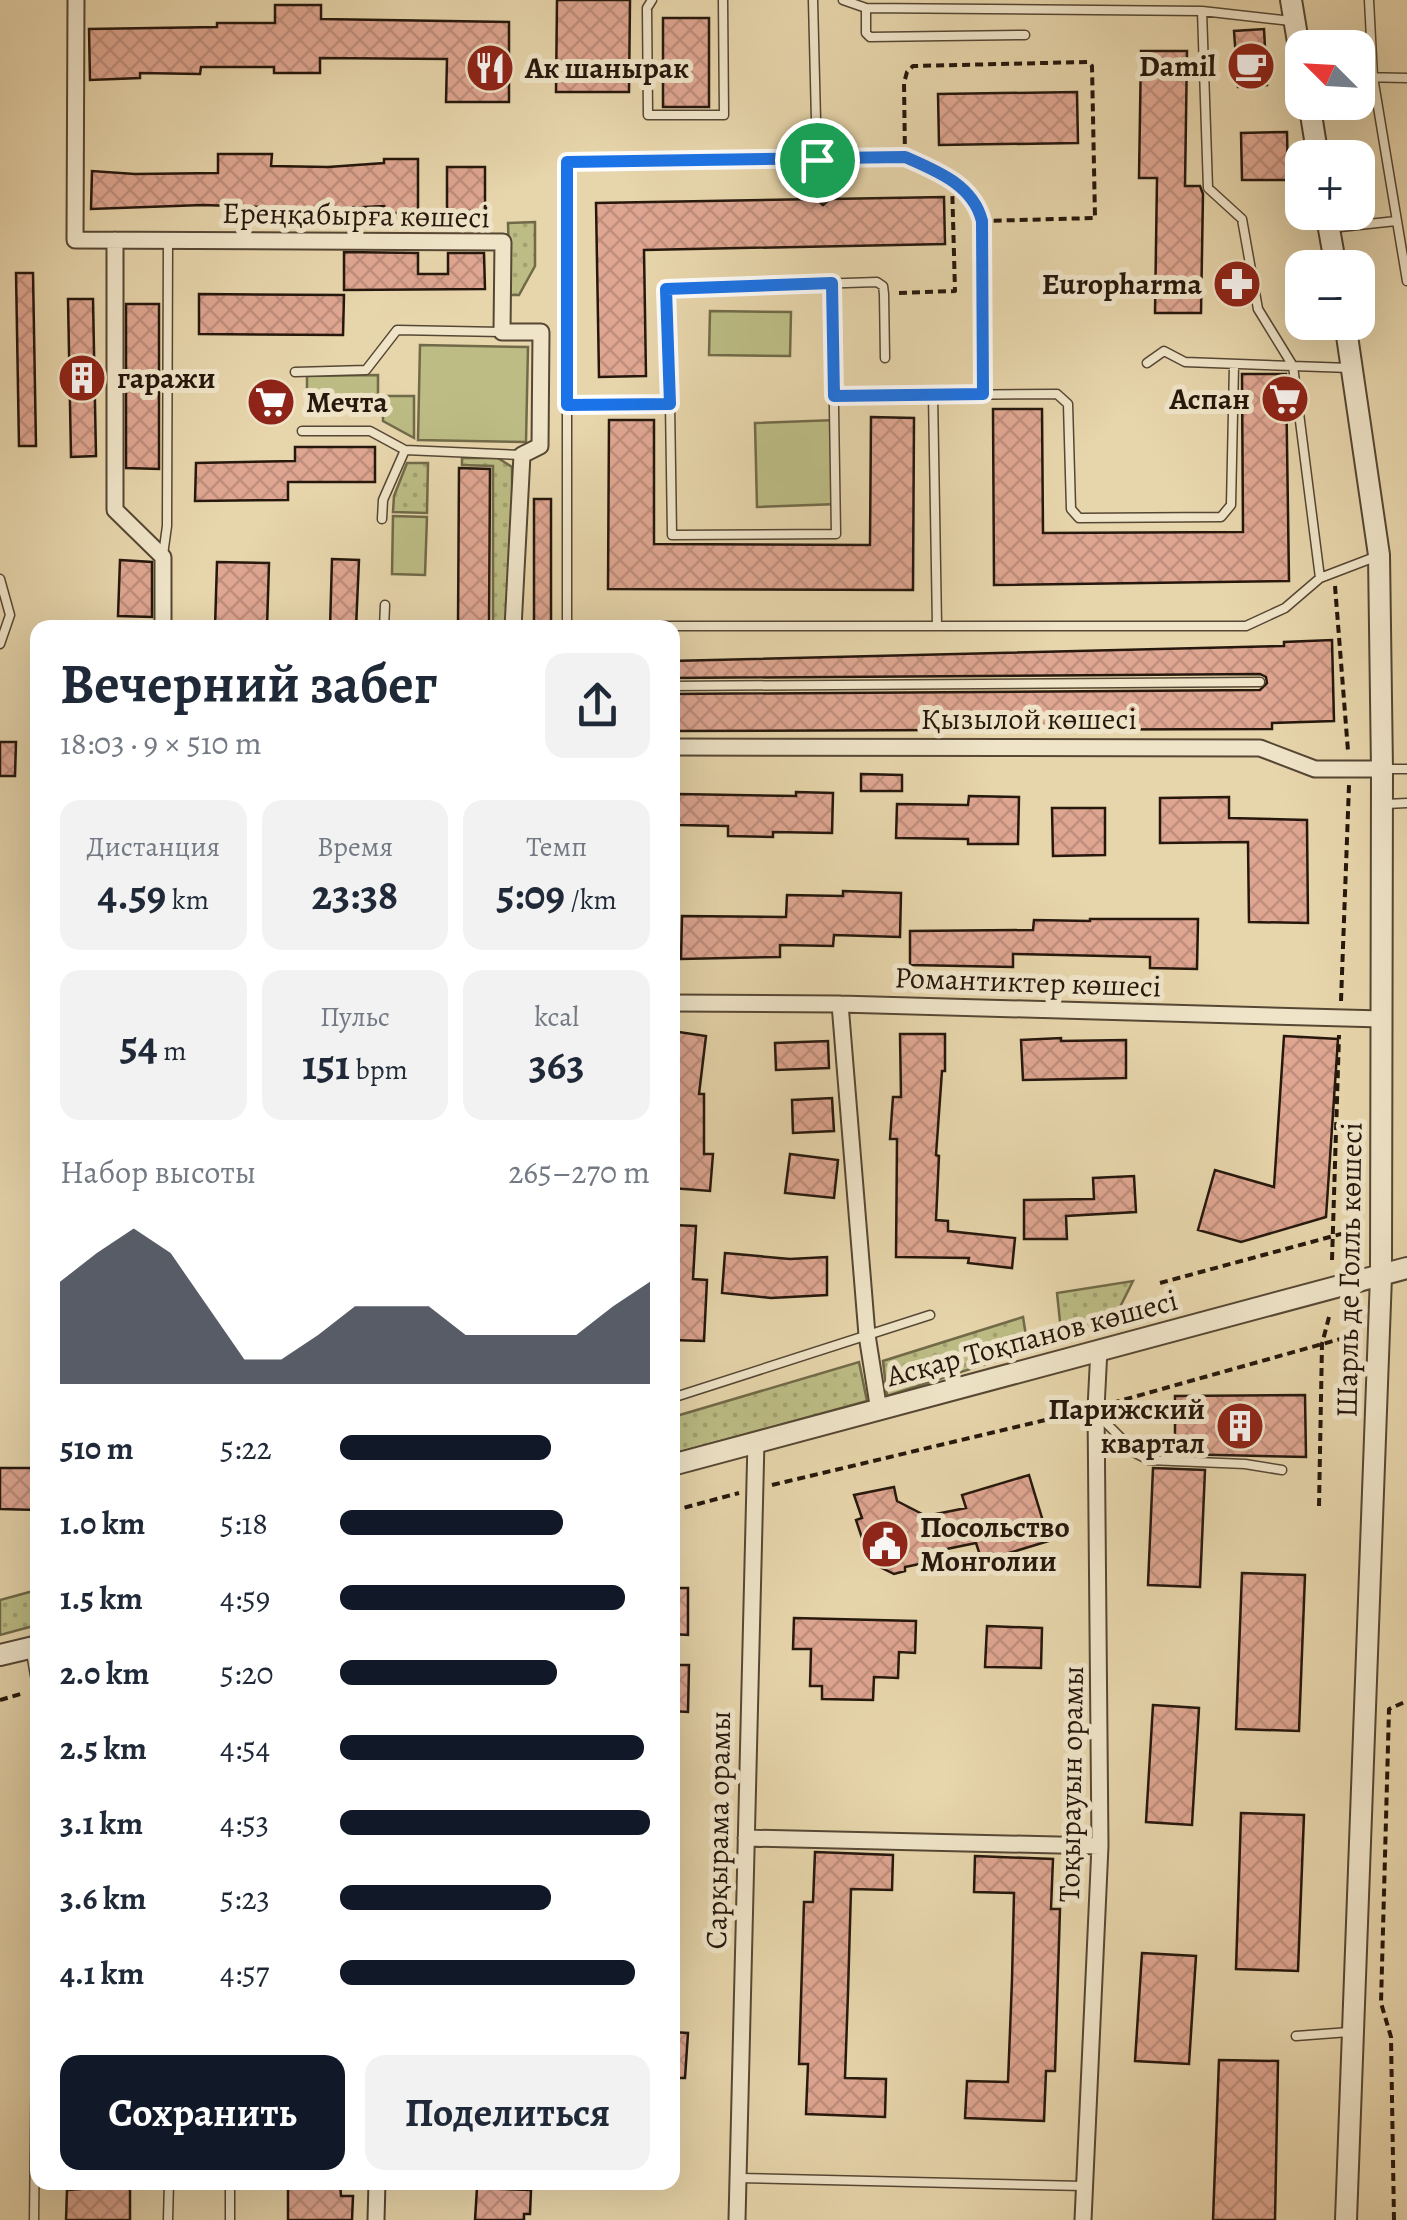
<!DOCTYPE html>
<html lang="ru">
<meta charset="utf-8">
<style>
body{margin:0;font-family:Alegreya,serif;background:#f2f2f3;color:#1f2937;height:100vh;display:flex;flex-direction:column;font-size:38px;white-space:nowrap}
*{box-sizing:border-box;margin:0}
p{font-size:32px;color:#747a83}
.icon{flex:none;width:55px;height:55px;fill:none;stroke:currentColor;stroke-width:2;stroke-linecap:round;stroke-linejoin:round}
.map{position:relative;flex:1;overflow:hidden}
.drawer{position:absolute;left:30px;top:620px;width:650px;height:1570px;display:flex;flex-direction:column;background:#fff;border-radius:20px;box-shadow:0 10px 40px #0002}
.drawer>*{flex:none}
.needle{width:65px;rotate:294deg}
.fabs{position:absolute;left:1285px;top:30px;display:grid;gap:20px}
.fabs a{display:grid;place-items:center;width:90px;height:90px;border-radius:20px;background:#fff;box-shadow:0 10px 40px #0002;font-size:50px}
.pin{position:absolute;display:grid;place-items:center;width:85px;height:85px;color:#fff;margin:-42px;border:5px solid #fff;border-radius:50%;box-shadow:0 2px 10px #0007}
.round{display:grid;place-items:center;flex:none;width:105px;height:105px;border-radius:20px;background:#f2f2f3}
.summary{display:flex;align-items:center;justify-content:space-between;height:170px;padding:0 30px}
h1{font-size:55px;font-weight:700;line-height:75px}
.figures{display:grid;grid-template-columns:repeat(3,1fr);gap:15px;height:170px;padding:10px 30px}
.figures div{display:grid;align-content:center;border-radius:20px;background:#f2f2f3;text-align:center}
.figures b{font-size:42px;font-weight:700}
.figures small{font-size:28px;font-weight:400}
.figures p{font-size:28px}
.chart{height:280px;padding:20px 30px}
.chart p{display:flex;justify-content:space-between}
.chart svg{width:100%;height:180px;margin-top:10px;fill:#111827;opacity:.7}
.primary-button{display:flex;gap:20px;margin-top:auto;padding:20px 30px}
.primary-button a{flex:1;height:115px;border-radius:20px;background:#111827;color:#fff;font-size:40px;font-weight:700;line-height:115px;text-align:center}
.primary-button a+a{background:#f2f2f3;color:#1f2937}
ul{padding:0 30px;list-style:none;font-size:32px}
li{display:grid;grid-template-columns:160px 120px 1fr;align-items:center;height:75px}
li i{height:25px;border-radius:12px;background:#111827}
.map>svg:first-child{display:block}
</style>
<div class="map">
<svg width="1407" height="2220" viewBox="0 0 1407 2220">
<defs>
<pattern id="grass-dots" width="8" height="8" patternUnits="userSpaceOnUse" patternTransform="scale(2.5)"><rect width="8" height="8" fill="#bcbc84"/><path d="M2 2h.1M6 6h.1" fill="none" stroke="#a1a171" stroke-width="1.8" stroke-linecap="round"/></pattern>
<pattern id="building-cross-hatch" width="8" height="8" patternUnits="userSpaceOnUse" patternTransform="scale(2.5)"><rect width="8" height="8" fill="#dfa691"/><path d="M0 0l8 8M0 8l8-8" fill="none" stroke="#bf8e7c"/></pattern>
</defs>
<rect width="100%" height="100%" fill="#e7d5ab"/>
<filter id="stains"><feTurbulence type="fractalNoise" baseFrequency=".002" numOctaves="4"/><feColorMatrix values="0 0 0 0 .2 0 0 0 0 .09 0 0 0 0 .02 0 0 0 .5 -.17"/></filter>
<radialGradient id="worn" r=".72"><stop offset=".6" stop-color="#630" stop-opacity="0"/><stop offset="1" stop-color="#630" stop-opacity=".3"/></radialGradient>
<path fill="url(#grass-dots)" stroke="#716a48" stroke-width="2.5" d="M535,222v44l-16,29h-9l-2,-72z
M462,458h36l14,9 1,160h-20v-161l-31,-1z
M407,463h21l-1,50 -34,-1 1,-16z
M1133,1281l-21,42 -225,73 -4,-35 140,-44 4,25 34,-11 -4,-38z
M859,1362l8,39 -194,53v-37z
M37,1590v35l-37,10v-35z"/>
<path fill="#bcbc84" stroke="#716a48" stroke-width="2.5" d="M710,311l81,1 -1,44 -81,-1z
M420,345l108,2 -2,95 -108,-2z
M378,375v28h-71v-27z
M383,396h31v42l-31,-17z
M836,420l2,84 -81,3 -2,-84z
M393,516l34,1 -2,58 -33,-1z"/>
<path fill="url(#building-cross-hatch)" stroke="#26180d" stroke-width="2.5" d="M557,0h73l-1,92h-73z
M275,5h46v14l188,3v80h-63l1,-43 -127,-1v15h-46v-6h-73l-1,7 -60,-1v5l-50,2 -1,-51 128,-2v-4h58z
M663,18h46v89h-46z
M1264,29l3,56 -29,2 -4,-56z
M1141,51h46l-2,135h15l3,8 -2,119h-46l2,-135h-18z
M1077,92l1,51 -139,2 -1,-51z
M1287,132l1,48h-46l-1,-47z
M218,154h54l-1,12 57,1 56,-4v-4h34v54h-34v-7l-60,3 -121,-4 -112,4 1,-38 43,3 83,-1z
M447,167h38v44h-38z
M944,197l1,47 -301,6 2,126 -47,1 -3,-174 220,-4 7,6 7,-6z
M344,252l74,1v21h30v-21h36l1,36 -141,1z
M16,273h17l3,173h-17z
M199,294l145,1 -1,40 -144,-1z
M68,299h25l3,157 -25,1z
M126,304h33v165l-33,-1z
M1242,374h44l3,207 -295,4 -1,-176h49l1,124 200,-1z
M260,385l22,1 -1,33 -22,-1z
M871,417l43,1 -1,172 -305,-1 1,-169h45v124l216,1z
M295,447h80v35h-87v18l-93,1 1,-38 99,-2z
M459,468l31,1 -1,159h-31z
M534,499h17v129h-17z
M332,559l27,1 -3,68h-26z
M120,560l32,2v55l-34,-1z
M217,562l52,1 -2,65h-52z
M1332,640l2,81 -62,2v6l-600,2v-37l588,-4 7,-7 -1,-6 -6,-3 -588,4v-17l612,-15v-4z
M0,742h16l-1,34h-15z
M861,774l41,1v16h-41z
M796,792l37,1 -1,40 -59,-1v5l-45,-1v-10l-50,-1 1,-31 117,2z
M969,796l50,1 -1,47h-50v-5l-72,-1 1,-34 71,1z
M1229,797v21l78,2 1,103 -59,-1 -1,-80 -88,1v-45z
M1052,808h53v47l-52,1z
M843,891l58,2 -1,44 -66,-2 -1,11 -53,-1v12l-99,2 1,-43 104,1 1,-22 56,1z
M1090,919h108l-1,50 -47,-1v-11l-137,-3v13l-103,-2v-34l123,-1 1,-10 56,1z
M672,1031l34,5 -7,58h5v60h9l-3,37 -38,-3z
M900,1034h45v37h-3l-6,84 3,1 -3,64 12,1v10l67,7 -3,30 -44,-5 1,-5 -73,-1 1,-118h-7l3,-42h8z
M1284,1036l54,3 -12,178 -85,25 -43,-12 17,-60 59,17z
M1061,1038v3l65,-1v38l-103,2 -2,-40z
M828,1041l1,27 -53,2 -1,-27z
M832,1098l2,33 -41,2 -1,-33z
M790,1154l48,6 -4,38 -49,-5z
M1134,1176l2,36 -70,4 1,23h-43v-39l70,-1 -1,-21z
M672,1225l24,1 -3,53 14,1 -3,61 -32,-1z
M725,1253l65,6 37,-2v38l-56,3 -49,-5z
M1305,1395l1,62 -131,-3v-58z
M0,1468h38v42l-38,-1z
M1153,1468l52,2 -5,117 -52,-2z
M1029,1475l20,66 -67,20 -6,-18 -44,9 2,9 -29,6v4l-11,3 -24,-12 -14,-42 6,-2 -8,-23 40,-8 3,14 29,15 40,-8 -4,-13z
M1242,1573l63,2 -6,156 -63,-2z
M672,1588h16v47l-16,-1z
M794,1618l122,3 -1,32 -16,-1 -1,26 -24,-1 -1,23 -51,-1v-13h-12l1,-37h-18z
M987,1626l55,2 -1,40 -56,-1z
M672,1665h17l-1,47 -16,-1z
M1153,1705l46,3 -7,117 -46,-3z
M1241,1813l63,2 -6,156 -62,-2z
M815,1852l78,3 -1,35 -41,-1 -3,104 -3,85 41,1 -1,38 -79,-3 2,-50h-9l5,-162h9z
M975,1856l78,3 -2,50h9l-5,162h-9l-2,50 -79,-3 2,-37 41,1 4,-102 2,-87 -40,-1z
M1142,1953l54,3 -7,108 -54,-3z
M672,2032l16,1 -3,45h-13z
M1219,2060l59,1 -3,159h-62z
M80,2182h50v38h-64l1,-30 13,-1z
M288,2182h52l1,14h12l-1,24h-64z
M477,2188l54,2 -1,24h-6v6h-49z"/>
<g fill="none" stroke-linecap="round" stroke-linejoin="round">
<g stroke="#564734" stroke-width="11">
<path id="service" d="M652,0l-5,8 1,107h76l-1,-115
M813,0l4,160 -250,2v464h679l39,-18 35,-30 55,-21
M843,0l23,8 336,3 89,10
M1369,0l4,77 34,204
M866,8v25l4,4 155,-2
M1202,11l6,177 34,31 16,90 35,57
M1358,77l49,1
M817,160l6,38
M1331,228l65,-7
M1147,363l17,-12 21,11 108,4
M295,372l71,-2 31,-40 105,2
M933,394l4,232
M834,396l223,-2 11,10 3,105 8,9 142,-1 10,-12 3,-140
M670,403l2,132 164,-1 -4,-251
M567,405l103,-2 -4,-114 211,-7 6,4 1,8 1,64
M302,431h68l35,19 117,5
M382,519l1,-19 22,-50
M163,555l4,-29 1,-286
M1320,578l-27,-212 57,2
M0,579l10,36 -10,29
M384,628l1,-23
M672,686l588,-4
M1382,769h25
M1386,804l21,-1
M672,1398l258,-83
M1099,1416l38,38 12,6 96,4 37,6
M31,1652l7,41
M1296,2036l53,-4
M738,2178l345,8
M34,2220l4,-337
M168,2220l1,-38
M230,2220v-38"/>
</g>
<g stroke="#564734" stroke-width="19">
<path id="minor" d="M76,0l-1,240 428,2 -1,90h39l-1,114 -18,9 -9,173
M115,240v270l48,47v71
M672,747l588,1 55,21h67
M672,1003l168,1 542,15
M840,1004l27,331 12,76
M746,1838l354,8
M376,2220l1,-38
M737,2220l19,-779
M1083,2220l17,-374 -4,-438 3,-59"/>
</g>
<g stroke="#564734" stroke-width="24">
<path id="tertiary" d="M1291,0l11,66
M1309,102l9,56
M1326,212l10,56
M1345,322l34,233 3,214 -1,507 -35,944
M672,1465l735,-197
M0,1655l38,-9"/>
</g>
<path stroke="#26180d" stroke-width="4" stroke-dasharray="8 5" stroke-linecap="butt" d="M905,157l-1,-74 3,-11 6,-6 175,-4 4,4 3,152 -113,3
M828,160c24,-1 57,-8 79,-2 32,9 67,31 75,63l1,163
M899,293l56,-2 -3,-109
M1335,586l13,165
M1341,1001l8,-216
M1332,1260l7,-225
M1160,1283l203,-55
M1112,1403l246,-69
M772,1485l307,-73
M1319,1506l3,-162 7,-27
M672,1511l67,-18
M0,1700l24,-7
M1394,2220l-3,-183 -10,-34 8,-294 18,-8"/>
<use href="#service" stroke="#efe4c8" stroke-width="8"/>
<use href="#minor" stroke="#efe4c8" stroke-width="15"/>
<use href="#tertiary" stroke="#efe4c8" stroke-width="20"/>
</g>
<g fill="none" stroke-linecap="round" stroke-linejoin="round">
<g stroke="#fff" stroke-width="20">
<path id="route" d="M905,157c32,14 68,28 77,64l1,173 -149,2 -2,-113 -166,6 4,115 -103,1v-243z"/>
</g>
<use href="#route" stroke="#1a73e8" stroke-width="12"/>
</g>
<defs>
<g id="cafe-disc" transform="scale(2.5)"><circle r="9.5" fill="#8f2418" stroke="#efe4c8"/><path d="M-5.5-4.5H6V0H3Q3 3.5 0 3.5H-2.5Q-5.5 3.5-5.5 0ZM3-3.2v2h1.7v-2ZM-6 4.5H4V6H-6Z" fill="#fff"/></g>
<g id="restaurant-disc" transform="scale(2.5)"><circle r="9.5" fill="#8f2418" stroke="#efe4c8"/><path d="M-5-6h1v4h1v-4h1v4h1v-4h1v5L-1.5 .5V6h-2V.5L-5-1ZM5-6V6H3V1.5H1.5Q1.5-4 5-6Z" fill="#fff"/></g>
<g id="pharmacy-disc" transform="scale(2.5)"><circle r="9.5" fill="#8f2418" stroke="#efe4c8"/><path d="M-2-6h4v4h4v4h-4v4h-4v-4h-4v-4h4Z" fill="#fff"/></g>
<g id="building-disc" transform="scale(2.5)"><circle r="9.5" fill="#8f2418" stroke="#efe4c8"/><path d="M-4-6H4V6H1V3H-1V6H-4ZM-2.5-4.3h1.7v1.8h-1.7ZM.8-4.3h1.7v1.8H.8ZM-2.5-1h1.7V.8h-1.7ZM.8-1h1.7V.8H.8Z" fill="#fff"/></g>
<g id="supermarket-disc" transform="scale(2.5)"><circle r="9.5" fill="#8f2418" stroke="#efe4c8"/><path d="M-6-5.5h2.5l.6 2H6L4.5 2H-2.5L-4.4-4H-6ZM-1.5 3.2a1.3 1.3 0 1 0 .1 0ZM3 3.2a1.3 1.3 0 1 0 .1 0Z" fill="#fff"/></g>
<g id="civic-disc" transform="scale(2.5)"><circle r="9.5" fill="#8f2418" stroke="#efe4c8"/><path d="M-.6-6.5H3V-4.5H.6V-3L4-1V1h2V6H-6V1h2V-1L-.6-3ZM-1.2 2.5V6h2.4V2.5Z" fill="#fff"/></g>
</defs>
<g fill-rule="evenodd">
<use href="#cafe-disc" x="1251" y="66"/>
<use href="#restaurant-disc" x="490" y="68"/>
<use href="#pharmacy-disc" x="1237" y="284"/>
<use href="#building-disc" x="82" y="378"/>
<use href="#supermarket-disc" x="1285" y="399"/>
<use href="#supermarket-disc" x="271" y="402"/>
<use href="#building-disc" x="1240" y="1426"/>
<use href="#civic-disc" x="885" y="1544"/>
</g>
<g text-anchor="middle" stroke-width="10" stroke-linejoin="round" paint-order="stroke">
<g font-size="30" font-weight="bold" fill="#26180d" stroke="#efe4c8" text-anchor="end">
<text x="1216" y="76">Damil</text>
<text x="525" y="78" text-anchor="start">Ак шанырак</text>
<text x="1202" y="294">Europharma</text>
<text x="117" y="388" text-anchor="start">гаражи</text>
<text x="1250" y="409">Аспан</text>
<text x="306" y="412" text-anchor="start">Мечта</text>
<text x="1205" y="1419">Парижский<tspan x="1205" dy="34">квартал</tspan></text>
<text x="920" y="1537" text-anchor="start">Посольство<tspan x="920" dy="34">Монголии</tspan></text>
</g>
<g font-size="30" fill="#26180d" stroke="#efe4c8">
<text transform="translate(356 215) rotate(1)" y="10">Ереңқабырға көшесі</text>
<text x="1029" y="729">Қызылой көшесі</text>
<text transform="translate(1028 982) rotate(2)" y="10">Романтиктер көшесі</text>
<text transform="translate(1349 1270) rotate(-89)" y="10">Шарль де Голль көшесі</text>
<text transform="translate(1032 1338) rotate(-15)" y="10">Асқар Тоқпанов көшесі</text>
<text transform="translate(1071 1784) rotate(-89)" y="10">Тоқырауын орамы</text>
<text transform="translate(718 1830) rotate(-89)" y="10">Сарқырама орамы</text>
</g>
</g>
<rect width="100%" height="100%" filter="url(#stains)"/>
<rect width="100%" height="100%" fill="url(#worn)"/>
</svg>
<div class="fabs">
<a><svg class="needle" viewBox="-14 -14 28 28"><path d="M0-13l5 13h-10z" fill="#e53935"/><path d="M0 13l5-13h-10z" fill="#747a83"/></svg></a>
<a>+</a>
<a>−</a>
</div>
<div class="pin" style="left:817px;top:160px;background:#1e9e55"><svg class="icon" aria-label="arrive" viewBox="0 0 24 24"><path d="M6 21V4h12l-3 4 3 4H6"/></svg></div>
<section class="drawer">
<div class="summary"><div><h1>Вечерний забег</h1><p>18:03 · 9 × 510 m</p></div><a class="round"><svg class="icon" aria-label="share" viewBox="0 0 24 24"><path d="M12 15V3M7 8l5-5 5 5M5 13v7h14v-7"/></svg></a></div>
<div class="figures">
<div><p>Дистанция</p><b>4.59<small> km</small></b></div>
<div><p>Время</p><b>23:38</b></div>
<div><p>Темп</p><b>5:09<small> /km</small></b></div>
</div>
<div class="figures">
<div><b>54<small> m</small></b></div>
<div><p>Пульс</p><b>151<small> bpm</small></b></div>
<div><p>kcal</p><b>363</b></div>
</div>
<div class="chart"><p><span>Набор высоты</span>265–270 m</p>
<svg viewBox="0 0 160 44" preserveAspectRatio="none"><path d="M0 44V19L10 12L20 6L30 12L40 25L50 38L60 38L70 32L80 25L90 25L100 25L110 32L120 32L130 32L140 32L150 25L160 19V44z"/></svg>
</div>
<ul>
<li><b>510 m</b>5:22<i style="width:68%"></i></li>
<li><b>1.0 km</b>5:18<i style="width:72%"></i></li>
<li><b>1.5 km</b>4:59<i style="width:92%"></i></li>
<li><b>2.0 km</b>5:20<i style="width:70%"></i></li>
<li><b>2.5 km</b>4:54<i style="width:98%"></i></li>
<li><b>3.1 km</b>4:53<i style="width:100%"></i></li>
<li><b>3.6 km</b>5:23<i style="width:68%"></i></li>
<li><b>4.1 km</b>4:57<i style="width:95%"></i></li>
</ul>
<div class="primary-button"><a>Сохранить</a><a>Поделиться</a></div>
</section>
</div>
